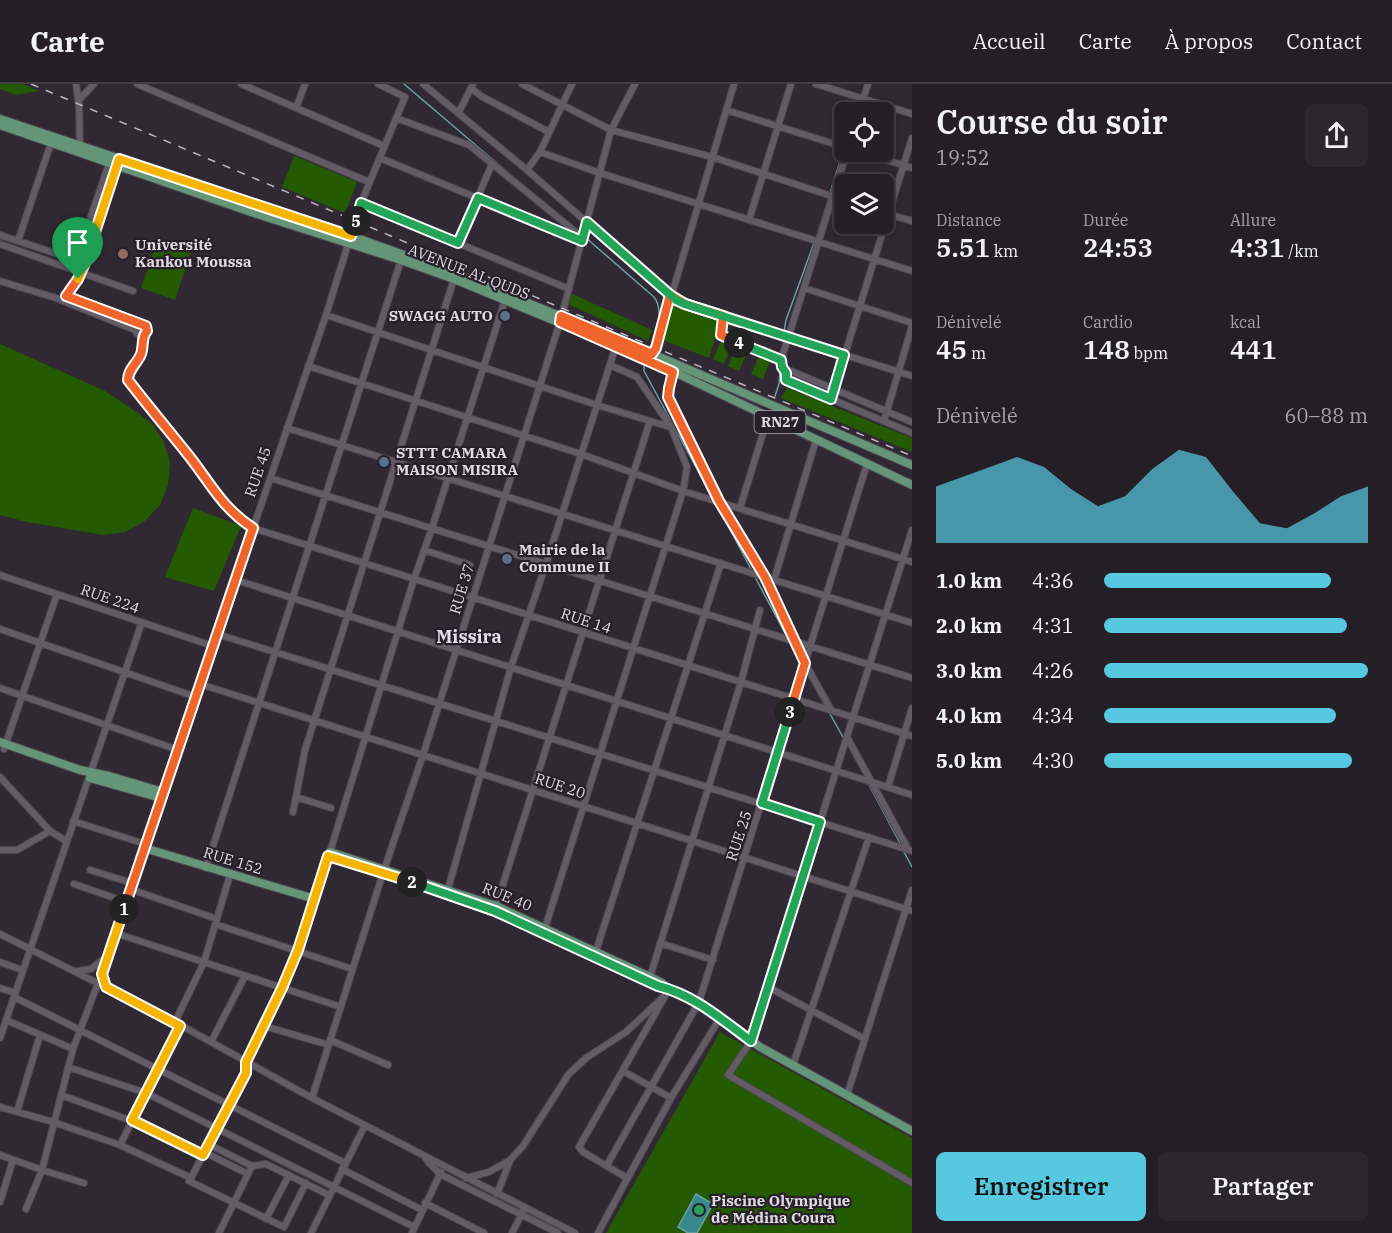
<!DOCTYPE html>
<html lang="fr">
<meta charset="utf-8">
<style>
body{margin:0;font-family:"IBM Plex Serif",serif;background:#2c272e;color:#f1f3f6;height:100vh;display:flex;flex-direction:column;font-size:22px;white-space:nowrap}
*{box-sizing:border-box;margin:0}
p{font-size:20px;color:#a3a2a7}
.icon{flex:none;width:33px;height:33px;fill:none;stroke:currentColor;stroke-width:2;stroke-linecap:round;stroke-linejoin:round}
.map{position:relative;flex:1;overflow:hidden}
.details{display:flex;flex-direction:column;background:#241f26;width:480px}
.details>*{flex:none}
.controls{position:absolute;left:834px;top:18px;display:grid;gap:12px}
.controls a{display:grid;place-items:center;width:60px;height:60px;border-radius:9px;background:#241f26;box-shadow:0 3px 15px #0003,0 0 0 2px #413d43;font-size:30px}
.pin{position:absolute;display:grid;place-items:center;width:51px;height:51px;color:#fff;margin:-62px -26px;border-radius:50% 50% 50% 0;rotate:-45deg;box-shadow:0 0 6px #0007}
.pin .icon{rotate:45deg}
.km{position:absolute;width:30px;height:30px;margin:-15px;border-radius:50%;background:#222;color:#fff;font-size:16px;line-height:30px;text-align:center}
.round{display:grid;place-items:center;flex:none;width:63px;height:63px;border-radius:9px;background:#2c272e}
.overview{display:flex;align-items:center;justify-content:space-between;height:102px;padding:0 24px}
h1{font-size:33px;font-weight:600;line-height:45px}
.stats{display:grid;grid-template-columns:repeat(3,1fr);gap:9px;height:102px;padding:6px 24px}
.stats div{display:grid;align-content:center}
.stats b{font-size:26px;font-weight:600}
.stats small{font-size:16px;font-weight:400}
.stats p{font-size:16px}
.chart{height:168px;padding:12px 24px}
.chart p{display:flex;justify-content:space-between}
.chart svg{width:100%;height:108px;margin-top:6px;fill:#56c9e1;opacity:.7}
.action{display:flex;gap:12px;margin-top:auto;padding:12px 24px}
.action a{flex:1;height:69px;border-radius:9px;background:#56c9e1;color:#111;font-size:24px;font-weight:600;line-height:69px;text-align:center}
.action a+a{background:#2c272e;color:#f1f3f6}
ul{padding:0 24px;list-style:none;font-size:20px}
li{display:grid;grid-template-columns:96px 72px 1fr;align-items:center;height:45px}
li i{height:15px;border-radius:8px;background:#56c9e1}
header{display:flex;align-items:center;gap:36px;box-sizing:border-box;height:84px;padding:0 30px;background:#241f26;border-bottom:2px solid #413d43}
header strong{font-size:28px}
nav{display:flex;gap:33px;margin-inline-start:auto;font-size:21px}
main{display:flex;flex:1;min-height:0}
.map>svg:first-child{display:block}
</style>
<header>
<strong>Carte</strong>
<nav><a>Accueil</a><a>Carte</a><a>À propos</a><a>Contact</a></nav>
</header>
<main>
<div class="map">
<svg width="912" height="1149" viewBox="0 0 912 1149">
<rect width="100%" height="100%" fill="#302933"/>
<path fill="#245a01" d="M0,0h22l17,7 -23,4 -16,-6z
M294,72l63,26 -12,31 -63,-26z
M157,157l34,12 -16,47 -34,-12z
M570,209l82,37 -4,11 -82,-38z
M670,219l51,17 -12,38 -49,-19z
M721,257l11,5 -8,18 -11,-5z
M0,260l105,47 30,20 17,13 12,18 6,20 -2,23 -8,20 -15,16 -20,11 -22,3 -76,-13 -27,-7z
M736,264l11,5 -8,18 -11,-5z
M759,272l11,5 -7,18 -12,-5z
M787,304l125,50v14l-131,-54z
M193,424l48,18 -27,65 -49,-14z
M720,948l192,106v95h-306z"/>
<path fill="#38888d" stroke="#6aa1a6" stroke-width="1.5" d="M696,1110l17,10 -16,29h-9l-10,-6z"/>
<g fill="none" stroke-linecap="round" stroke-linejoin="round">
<path stroke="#6aa1a6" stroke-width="1.5" d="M404,0l122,104
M830,109l14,-44
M585,153l69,60c11,14 2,39 -5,53
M816,155l13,-41
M784,248l2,-12 28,-77
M644,276v11l68,126
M775,312l4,-12 1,-14
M716,419l36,68
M755,493l32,60
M791,559l11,20
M805,586l20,35
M829,628l15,27
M847,659l19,35
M869,701l32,60
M904,768l8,15"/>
<g stroke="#4c464f" stroke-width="8">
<path id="minor" d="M76,0l3,20 1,43
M137,0l232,98
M241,0l143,62
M423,0l104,86 149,130 9,5 227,71
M522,0l89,46 101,27 132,43
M816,0l96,30
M471,4l10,8 68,36
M79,16l15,-16
M296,24l9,-24
M726,26l118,37
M459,28l14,-28
M859,28l9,-28
M396,34l73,27 113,92
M540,68l60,21 312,98
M860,68l52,16
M380,74l202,83
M527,86l13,-18 32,-68
M361,119l208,86
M884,129l28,8
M749,136l42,-136
M0,151l79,26
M18,157l33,-98
M458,159l34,-79
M0,160l133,47
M76,176l34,-99
M0,197l56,17 79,32
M804,204l108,35
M63,213l3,-1 72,27
M64,217l14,-22 7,-16 33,-100
M326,231l271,90 73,22
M723,232l-2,19 60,25
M135 245a6 6 0 1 1 12 0a6 6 0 1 1-12 0Z
M143,250l-3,24 -12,15v7c20,26 41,51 61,76 22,28 33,52 64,72l659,208
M652,270l4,-6 78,-264
M308,282l273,88 102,37 229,71
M673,288l-4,16 -1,9 51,104 46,76 40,86 26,47
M786,289l-4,-6 -1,-7 66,-208
M831,315l81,-261
M884,337l28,-95
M912,338l-121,-51 -5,2v7l126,53
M287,344l625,195
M270,394l642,200
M740,424l28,-91
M912,446l-161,511 -23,34 184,108
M424,466l46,15
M0,491l213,71
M236,496l676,215
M774,496l42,-140
M0,545l196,68
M217,550l695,217
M200,600l712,227
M0,604l178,62
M847,653l61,112
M4,665l53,-155
M0,693l50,54 16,10
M888,703l24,-79
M163,708l163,-477 35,-112 44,-106 -27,-13
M296,713l35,11
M293,728l12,-62 149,-471
M73,737l72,23
M0,766h17l33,-19
M330,768l84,-273 18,-51 73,-228
M206,784l195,-608
M90,786l42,13
M74,800l52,18
M130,805l87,30
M448,805l63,-222 35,-103 70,-218
M496,822l154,-485
M215,840l137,45
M545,844l138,-437 4,-24 -16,-40 -34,-50 -27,-12
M115,849l226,74
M0,850l175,88 137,76 263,135
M660,859l53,17
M596,867l125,-388
M0,878l22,8
M78,887l13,-2 14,-11
M650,893l91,-295 19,-72
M106,902l-4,-12 42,-126
M768,903l97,52
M0,904l15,5
M14,913l331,166
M6,936l67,29
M175,938l29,-60 26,-87
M264,942l65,19
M0,954l142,-416
M330,956l58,25
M211,958l34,-66
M793,981l76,-228
M68,983l78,26 268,134
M623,987l48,27
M61,1011l71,26 71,34
M847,1011l65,-205
M312,1014l71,-225 40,-118 137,-433 51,-192 24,-46
M0,1023l53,15 67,23 71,33 -2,3 95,46 22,-44
M17,1028l23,-77
M208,1060l44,22 14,-2 63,31
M120,1061l60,-120
M204,1068l44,22
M0,1071l42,15 42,13
M425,1073l4,6 11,11 118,59
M607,1081l92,-163 168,-538
M342,1085l80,41
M191,1094l55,-105v-11c27,-53 50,-106 69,-163
M466,1094l23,-6 21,-12 13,-14 45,-71 18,-17 40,-26 46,-43
M627,1094l-44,-26 -4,-5 85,-149
M497,1110l13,-33
M0,1118l13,-42
M425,1119l59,30
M26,1125l16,-39 31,-121 25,-66
M266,1135l23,-44
M219,1149l33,-67
M311,1149l54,-108
M412,1149l29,-61
M512,1149l11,-22
M598,1149l73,-135 49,-80"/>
</g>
<g stroke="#4c464f" stroke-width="10">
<path id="major" d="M0,35l351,117 106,38 193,79 262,112
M0,41l257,89 144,46 53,19 193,80 265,126
M0,658l80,28 29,6 54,16 -19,56 171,51 15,-47 166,54 154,71 12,6 4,4
M90,694l71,20
M663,903l27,10 70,50 152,84"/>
</g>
<use href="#minor" stroke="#635b66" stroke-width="6"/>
<use href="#major" stroke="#659579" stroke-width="8"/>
<path stroke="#bdb7bf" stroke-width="1.5" stroke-dasharray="8 8" stroke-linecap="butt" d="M31,0l881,372"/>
</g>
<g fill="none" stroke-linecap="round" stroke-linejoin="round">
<g stroke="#fff" stroke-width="12">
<path id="split-1" d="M78,195l-12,17 80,30 1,5c-6,6 -3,15 -6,23 -4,10 -13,15 -13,26 20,26 41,51 61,76 22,28 33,52 64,72l-129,381"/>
</g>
<g stroke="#fff" stroke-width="12">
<path id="split-2" d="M124,825l-22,65 4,13 74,39 -48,94 71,35 43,-82v-11l36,-74 16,-38 30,-94 84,26"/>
</g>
<g stroke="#fff" stroke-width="12">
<path id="split-3" d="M412,798l83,29 163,75c36,9 63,33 93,55l69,-219 -58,-19 28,-91"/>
</g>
<g stroke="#fff" stroke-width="12">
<path id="split-4" d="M739,259l-18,-8 2,-19 -38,-12 -15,-9 -14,53 -4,6 -91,-38 -1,6 113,50 -4,16 -1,9 51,104 46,76 40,86 -15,49"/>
</g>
<g stroke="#fff" stroke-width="12">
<path id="split-5" d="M356,137l5,-18 97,40 20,-45 104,43 5,-19 89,78 9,4 159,51 -13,44 -45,-19v-7l-4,-6 -1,-7 -42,-17"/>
</g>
<g stroke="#fff" stroke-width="12">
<path id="split-6" d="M78,195l7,-16 34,-104 232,77 5,-15"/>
</g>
<use href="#split-1" stroke="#f0652b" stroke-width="8"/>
<use href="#split-2" stroke="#f5b400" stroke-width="8"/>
<use href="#split-3" stroke="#22a559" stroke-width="8"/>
<use href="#split-4" stroke="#f0652b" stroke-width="8"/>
<use href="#split-5" stroke="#22a559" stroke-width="8"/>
<use href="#split-6" stroke="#f5b400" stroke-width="8"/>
</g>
<circle fill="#8d6e63" stroke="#271f29" stroke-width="2" cx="123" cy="170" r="6"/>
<g fill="#5c6f8a" stroke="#271f29" stroke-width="2">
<circle cx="505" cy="232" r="6"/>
<circle cx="384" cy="378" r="6"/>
<circle cx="507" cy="475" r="6"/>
</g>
<circle fill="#2e9e5b" stroke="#271f29" stroke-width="2" cx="699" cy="1126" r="6"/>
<g text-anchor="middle" stroke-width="4.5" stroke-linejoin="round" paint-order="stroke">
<rect fill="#271f29" stroke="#a8a3aa" stroke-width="1.5" x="754.5" y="327" width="51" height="22" rx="4.5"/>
<g font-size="14" font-weight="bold" fill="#e0dbe2">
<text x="780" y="343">RN27</text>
</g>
<g font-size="15" font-weight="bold" fill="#e0dbe2" stroke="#271f29" text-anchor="start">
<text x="135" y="166">Université<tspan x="135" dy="17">Kankou Moussa</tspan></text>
<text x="493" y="237" text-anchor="end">SWAGG AUTO</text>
<text x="396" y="374">STTT CAMARA<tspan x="396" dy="17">MAISON MISIRA</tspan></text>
<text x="519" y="471">Mairie de la<tspan x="519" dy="17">Commune II</tspan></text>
<text x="711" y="1122">Piscine Olympique<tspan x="711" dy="17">de Médina Coura</tspan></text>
</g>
<g font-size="15" fill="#e0dbe2" stroke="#271f29">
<text transform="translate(469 188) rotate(21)" y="5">AVENUE AL QUDS</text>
<text transform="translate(258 388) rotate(-71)" y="5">RUE 45</text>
<text transform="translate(462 505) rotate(-73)" y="5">RUE 37</text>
<text transform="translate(110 515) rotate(19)" y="5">RUE 224</text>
<text transform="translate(586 537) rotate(18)" y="5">RUE 14</text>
<text transform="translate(560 702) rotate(18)" y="5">RUE 20</text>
<text transform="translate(739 752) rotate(-72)" y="5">RUE 25</text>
<text transform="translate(233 777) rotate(17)" y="5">RUE 152</text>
<text transform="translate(507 813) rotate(22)" y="5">RUE 40</text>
</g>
<g font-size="18" font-weight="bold" fill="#e7dcea" stroke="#271f29">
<text x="469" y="559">Missira</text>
</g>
</g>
</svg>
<div class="controls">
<a><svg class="icon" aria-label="locate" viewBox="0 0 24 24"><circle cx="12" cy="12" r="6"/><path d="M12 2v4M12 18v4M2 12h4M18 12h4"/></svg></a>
<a><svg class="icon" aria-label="layers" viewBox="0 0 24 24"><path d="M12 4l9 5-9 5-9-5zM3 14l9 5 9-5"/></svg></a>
</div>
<div class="pin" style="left:78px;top:195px;background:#1e9e55"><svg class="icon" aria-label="arrive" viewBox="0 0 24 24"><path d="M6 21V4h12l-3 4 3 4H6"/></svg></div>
<b class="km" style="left:124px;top:825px">1</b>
<b class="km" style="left:412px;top:798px">2</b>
<b class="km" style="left:790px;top:628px">3</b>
<b class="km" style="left:739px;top:259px">4</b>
<b class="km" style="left:356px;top:137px">5</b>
</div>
<section class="details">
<div class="overview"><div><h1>Course du soir</h1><p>19:52</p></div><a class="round"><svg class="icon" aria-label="share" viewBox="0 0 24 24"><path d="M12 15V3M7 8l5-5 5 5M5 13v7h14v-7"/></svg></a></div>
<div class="stats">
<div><p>Distance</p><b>5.51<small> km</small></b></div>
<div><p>Durée</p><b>24:53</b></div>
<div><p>Allure</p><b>4:31<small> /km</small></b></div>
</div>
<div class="stats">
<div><p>Dénivelé</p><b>45<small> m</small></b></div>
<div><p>Cardio</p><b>148<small> bpm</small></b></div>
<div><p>kcal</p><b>441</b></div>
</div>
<div class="chart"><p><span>Dénivelé</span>60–88 m</p>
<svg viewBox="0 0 160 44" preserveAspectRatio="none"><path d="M0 44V21L10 17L20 13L30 9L40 13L50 22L60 29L70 25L80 14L90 6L100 9L110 23L120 36L130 38L140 32L150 25L160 21V44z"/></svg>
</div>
<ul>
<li><b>1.0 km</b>4:36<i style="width:86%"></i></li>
<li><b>2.0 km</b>4:31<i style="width:92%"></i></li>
<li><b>3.0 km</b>4:26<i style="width:100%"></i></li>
<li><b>4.0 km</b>4:34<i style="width:88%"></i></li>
<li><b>5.0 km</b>4:30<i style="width:94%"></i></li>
</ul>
<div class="action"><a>Enregistrer</a><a>Partager</a></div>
</section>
</main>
